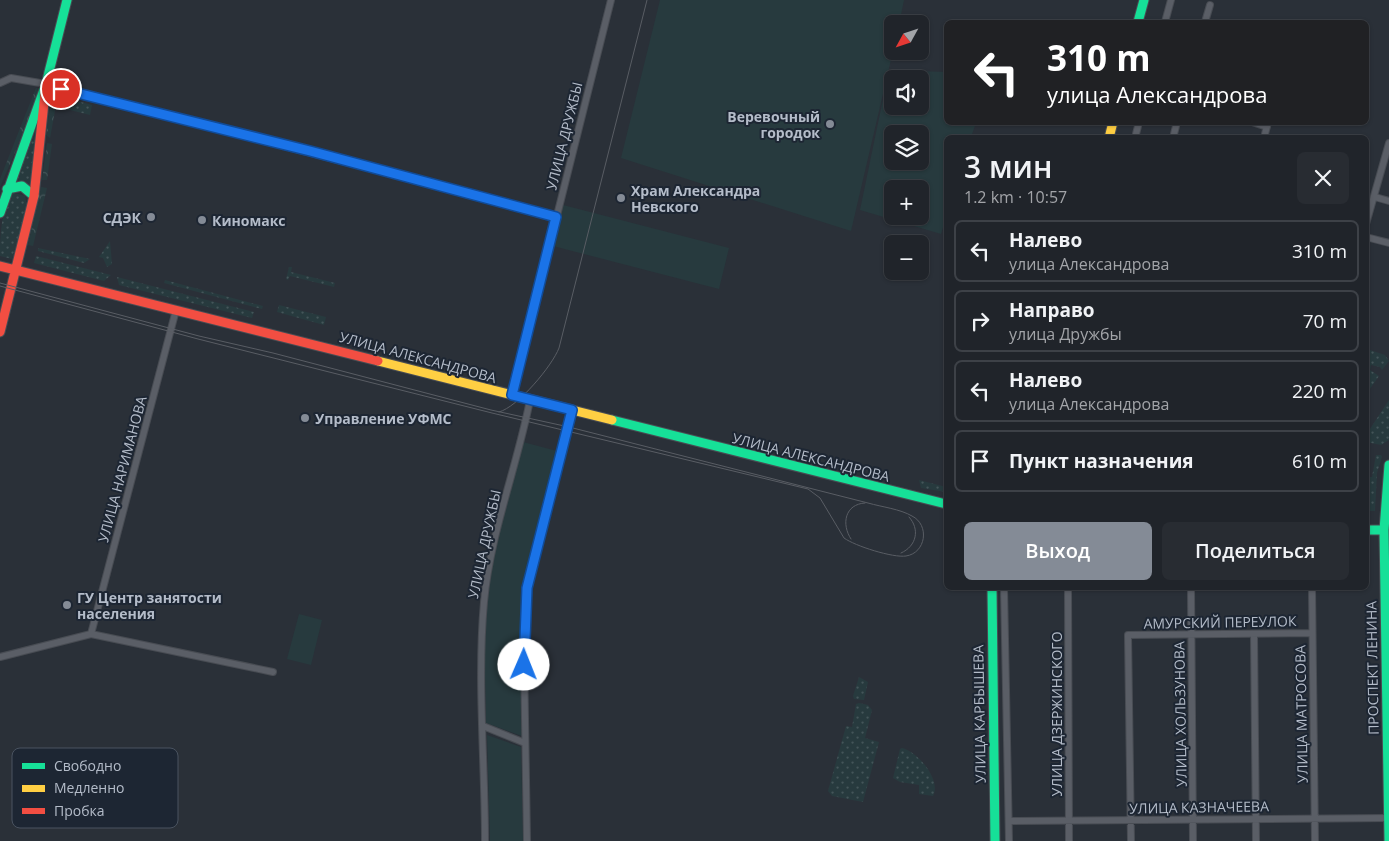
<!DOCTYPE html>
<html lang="ru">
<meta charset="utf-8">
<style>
:root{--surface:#20242a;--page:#282c32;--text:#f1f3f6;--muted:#a2a4a8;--line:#3d4147;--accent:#848b96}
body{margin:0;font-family:"Open Sans",sans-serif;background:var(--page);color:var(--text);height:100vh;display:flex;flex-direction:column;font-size:19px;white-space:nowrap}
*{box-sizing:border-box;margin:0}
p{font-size:16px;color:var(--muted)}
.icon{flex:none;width:28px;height:28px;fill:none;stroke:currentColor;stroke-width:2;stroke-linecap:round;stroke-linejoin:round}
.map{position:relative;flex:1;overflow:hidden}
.panel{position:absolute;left:944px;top:135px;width:425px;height:455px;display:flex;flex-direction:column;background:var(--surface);border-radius:8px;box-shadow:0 1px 4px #0004,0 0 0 1px var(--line)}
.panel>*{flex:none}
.top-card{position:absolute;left:944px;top:20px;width:425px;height:105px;border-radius:8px;box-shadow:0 1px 4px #0004,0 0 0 1px var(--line);background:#202124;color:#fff;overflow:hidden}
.needle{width:32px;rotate:230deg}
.fabs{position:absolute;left:884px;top:15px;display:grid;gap:10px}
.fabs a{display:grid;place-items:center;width:45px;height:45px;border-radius:8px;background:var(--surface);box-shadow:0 1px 4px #0004,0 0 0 1px var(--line);font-size:25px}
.pin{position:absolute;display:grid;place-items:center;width:42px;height:42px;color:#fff;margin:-21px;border:2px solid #fff;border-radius:50%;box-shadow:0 1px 5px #0007}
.me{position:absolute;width:55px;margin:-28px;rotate:1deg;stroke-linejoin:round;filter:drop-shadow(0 0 4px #0008)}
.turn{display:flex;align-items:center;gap:18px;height:105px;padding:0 20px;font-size:22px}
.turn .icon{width:65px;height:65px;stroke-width:2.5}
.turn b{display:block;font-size:35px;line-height:42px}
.round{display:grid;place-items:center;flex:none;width:52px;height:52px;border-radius:8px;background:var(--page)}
.summary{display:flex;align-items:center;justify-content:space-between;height:85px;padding:0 20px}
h1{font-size:30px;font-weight:600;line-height:38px}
.cta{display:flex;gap:10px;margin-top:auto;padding:10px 20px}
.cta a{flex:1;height:58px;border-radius:8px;background:var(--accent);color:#fff;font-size:20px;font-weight:600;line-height:58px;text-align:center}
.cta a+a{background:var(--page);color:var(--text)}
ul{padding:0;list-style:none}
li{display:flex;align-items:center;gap:15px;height:62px;margin:0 10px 8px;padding:0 10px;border:2px solid var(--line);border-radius:8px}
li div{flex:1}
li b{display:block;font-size:19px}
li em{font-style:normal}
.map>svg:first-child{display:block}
</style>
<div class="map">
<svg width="1389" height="841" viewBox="0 0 1389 841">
<defs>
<pattern id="grass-dots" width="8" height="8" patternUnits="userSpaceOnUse" patternTransform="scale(1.25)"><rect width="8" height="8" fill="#273a3e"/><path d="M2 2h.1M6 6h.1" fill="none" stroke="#445559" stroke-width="1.8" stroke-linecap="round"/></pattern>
<pattern id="forest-crowns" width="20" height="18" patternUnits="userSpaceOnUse" patternTransform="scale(1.25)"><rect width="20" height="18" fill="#273a3e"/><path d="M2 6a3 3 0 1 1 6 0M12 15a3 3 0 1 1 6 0" fill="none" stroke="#445559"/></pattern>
</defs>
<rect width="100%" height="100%" fill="#2a3038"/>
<path fill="url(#grass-dots)" d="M63 97 92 105 90 115 62 108Z
M37 127 30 187 21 181 13 182Z
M14 193 25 196 27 207 12 259 0 256C0 240 1 203 14 193Z
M110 241 112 264 107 267 103 258 99 257Z
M38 248 90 259 84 263 38 251Z
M36 256 111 275 104 281 34 263Z
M289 267H292L291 272 335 283 334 287 290 276 288 280 286 279Z
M117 277 254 312 252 318 119 285Z
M165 280 263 306 262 309 164 283Z
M279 305 326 317 324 325 277 312Z
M1367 349 1385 355 1389 361 1382 370 1380 367 1371 365 1370 370 1379 376 1367 393Z
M1389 400V440L1381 445 1366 442V435Z
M1376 455H1381L1382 457 1377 473 1375 511H1366V479L1367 477H1372Z
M919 480 946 487V492L921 488Z
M859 677 868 682 864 700 854 699 853 696Z
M859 703 868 705 872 710 865 738 879 742 863 802 832 796 828 791 846 726 852 727 856 704Z
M902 748C917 751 942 780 933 796L919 794V785L900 782 893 778 900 749Z"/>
<path fill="url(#forest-crowns)" d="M36 88 40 89 29 120 0 187V179Z
M52 94 58 95 50 138 46 135Z
M47 143 52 144 47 180H42Z
M41 187 47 188 33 246 28 245Z"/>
<path fill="#273a3e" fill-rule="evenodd" d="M660 0H904L899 24H892L893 51 851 231 621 158Z
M889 70 946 72V122L976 123 971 137 946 138V218L941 234 860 210ZM892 79H920V106H892ZM892 134H920V161H892ZM892 189H920V216H892Z
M563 205 729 248 719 289 553 246Z
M523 442 557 451 524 587 521 651 522 736 486 723C486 683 482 641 487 601 493 547 510 494 523 442Z
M299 614 322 620 311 665 287 659Z
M487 735 521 747 523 841H490Z"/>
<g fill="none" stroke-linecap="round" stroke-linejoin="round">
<g stroke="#484c53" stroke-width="8">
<path id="street" d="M1165 22 1171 0
M1205 22 1210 5
M0 83 11 78 46 84 557 217
M1252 122 1267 127
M1135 138 1139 122
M1173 138 1177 122
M1264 138 1268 122
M1375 197 1389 201
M1366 224 1389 143
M1366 237 1389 243
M512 395 611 0
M1004 588 1009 841
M1068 588 1069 841
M1191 588 1193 841
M1312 588 1315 841
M91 634 176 310
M1254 634 1256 841
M0 657 91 634 273 672
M483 726 525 743
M1009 821 1389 818
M485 841C485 764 477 678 484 602 490 534 517 467 530 400
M527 841 524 657 527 588 572 410
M1131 841 1128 635 1312 633"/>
</g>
<g stroke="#484c53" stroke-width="11">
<path id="fast" d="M1138 22 1144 0
M7 189 22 186 34 196
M0 213 46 84 67 0
M612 420 946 504
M1389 465 1384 530 1389 841
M1366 530H1384
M992 588 995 841"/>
</g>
<g stroke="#484c53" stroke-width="11">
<path id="slow" d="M1109 138 1113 122
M378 361 612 420"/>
</g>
<g stroke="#484c53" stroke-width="11">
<path id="jam" d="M0 266 378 361
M0 332 34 196 46 84"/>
</g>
<use href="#street" stroke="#5a5e66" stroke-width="6"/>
<use href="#fast" stroke="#16e098" stroke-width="9"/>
<use href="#slow" stroke="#ffcf43" stroke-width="9"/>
<use href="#jam" stroke="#f24e42" stroke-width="9"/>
<path stroke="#595d64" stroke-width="1" d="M0 283 199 336 273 353 491 410 569 427 868 503C882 507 900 509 912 516 930 525 926 553 906 556 893 558 855 546 844 538L820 498 808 489 492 413 198 339 0 286
M499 412C518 407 552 366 559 348L647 0
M851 539C841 524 845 504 865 503
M901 553C917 546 920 529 909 517"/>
</g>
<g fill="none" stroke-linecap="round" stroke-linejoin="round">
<g stroke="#114b97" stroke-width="12">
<path id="route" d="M61 89 310 151 556 217 512 395 572 410 527 588 524 665"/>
</g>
<use href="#route" stroke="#1a73e8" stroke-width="9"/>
</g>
<g fill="#848b96" stroke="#1d2633" stroke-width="2">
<circle cx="830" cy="124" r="5"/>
<circle cx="621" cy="198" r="5"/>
<circle cx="151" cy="217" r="5"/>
<circle cx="202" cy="220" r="5"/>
<circle cx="305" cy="418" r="5"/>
<circle cx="67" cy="605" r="5"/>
</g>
<g text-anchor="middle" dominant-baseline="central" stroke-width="4" stroke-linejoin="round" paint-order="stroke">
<g font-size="14" font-weight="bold" fill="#b4bcc9" stroke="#1d2633" text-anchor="start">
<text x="820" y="116" text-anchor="end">Веревочный<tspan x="820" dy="16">городок</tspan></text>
<text x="631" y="190">Храм Александра<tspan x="631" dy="16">Невского</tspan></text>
<text x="141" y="217" text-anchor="end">СДЭК</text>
<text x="212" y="220">Киномакс</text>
<text x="315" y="418">Управление УФМС</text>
<text x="77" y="597">ГУ Центр занятости<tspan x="77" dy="16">населения</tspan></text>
</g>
<g font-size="14" fill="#b4bcc9" stroke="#1d2633">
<text transform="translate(564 136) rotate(-76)">УЛИЦА ДРУЖБЫ</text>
<text transform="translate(418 357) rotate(15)">УЛИЦА АЛЕКСАНДРОВА</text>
<text transform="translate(811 457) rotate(14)">УЛИЦА АЛЕКСАНДРОВА</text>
<text transform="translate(122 469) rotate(-75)">УЛИЦА НАРИМАНОВА</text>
<text transform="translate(484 544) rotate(-78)">УЛИЦА ДРУЖБЫ</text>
<text transform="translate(1220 622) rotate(-1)">АМУРСКИЙ ПЕРЕУЛОК</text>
<text transform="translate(1372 668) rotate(-91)">ПРОСПЕКТ ЛЕНИНА</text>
<text transform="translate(979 714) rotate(-91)">УЛИЦА КАРБЫШЕВА</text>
<text transform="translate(1056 714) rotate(-90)">УЛИЦА ДЗЕРЖИНСКОГО</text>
<text transform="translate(1180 714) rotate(-91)">УЛИЦА ХОЛЬЗУНОВА</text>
<text transform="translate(1301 714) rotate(-91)">УЛИЦА МАТРОСОВА</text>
<text transform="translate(1199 807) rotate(-1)">УЛИЦА КАЗНАЧЕЕВА</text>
</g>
</g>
<rect x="12" y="748" width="166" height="80" rx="8" fill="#1d2633" stroke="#4a5360" stroke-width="1"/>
<rect x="22" y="763" width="23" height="6" fill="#16e098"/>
<rect x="22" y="785" width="23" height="7" fill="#ffcf43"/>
<rect x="22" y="808" width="23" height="6" fill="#f24e42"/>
<g font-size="14" fill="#b4bcc9">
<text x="54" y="771">Свободно</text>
<text x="54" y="793">Медленно</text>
<text x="54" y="816">Пробка</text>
</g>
</svg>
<div class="fabs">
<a><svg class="needle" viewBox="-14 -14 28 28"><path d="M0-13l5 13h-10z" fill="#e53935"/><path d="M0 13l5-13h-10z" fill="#a2a4a8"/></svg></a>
<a><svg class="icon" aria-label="sound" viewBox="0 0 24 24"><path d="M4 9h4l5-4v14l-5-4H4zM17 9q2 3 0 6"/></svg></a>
<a><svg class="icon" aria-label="layers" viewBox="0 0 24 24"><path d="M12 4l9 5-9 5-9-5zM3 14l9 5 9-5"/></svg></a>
<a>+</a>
<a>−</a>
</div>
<div class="pin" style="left:61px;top:89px;background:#d93025"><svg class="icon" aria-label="arrive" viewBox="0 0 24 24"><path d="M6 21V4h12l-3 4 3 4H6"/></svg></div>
<svg class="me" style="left:524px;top:665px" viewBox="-20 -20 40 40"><circle r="19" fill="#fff"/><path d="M0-13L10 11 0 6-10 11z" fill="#1a73e8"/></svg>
<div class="top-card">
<div class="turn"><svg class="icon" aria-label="left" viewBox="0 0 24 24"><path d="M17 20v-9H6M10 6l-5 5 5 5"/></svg><div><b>310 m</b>улица Александрова</div></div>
</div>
<section class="panel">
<div class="summary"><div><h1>3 мин</h1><p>1.2 km · 10:57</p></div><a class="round"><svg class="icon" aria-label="close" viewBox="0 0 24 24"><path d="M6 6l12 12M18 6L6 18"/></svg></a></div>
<ul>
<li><svg class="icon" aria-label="left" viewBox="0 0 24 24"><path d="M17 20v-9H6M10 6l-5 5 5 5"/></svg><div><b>Налево</b><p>улица Александрова</p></div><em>310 m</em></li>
<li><svg class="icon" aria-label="right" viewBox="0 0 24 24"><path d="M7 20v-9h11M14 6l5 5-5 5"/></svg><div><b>Направо</b><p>улица Дружбы</p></div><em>70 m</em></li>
<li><svg class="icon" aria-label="left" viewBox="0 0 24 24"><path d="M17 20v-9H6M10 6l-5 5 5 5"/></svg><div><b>Налево</b><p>улица Александрова</p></div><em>220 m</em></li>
<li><svg class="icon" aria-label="arrive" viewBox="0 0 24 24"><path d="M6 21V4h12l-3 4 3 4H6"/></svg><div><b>Пункт назначения</b></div><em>610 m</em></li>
</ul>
<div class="cta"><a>Выход</a><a>Поделиться</a></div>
</section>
</div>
